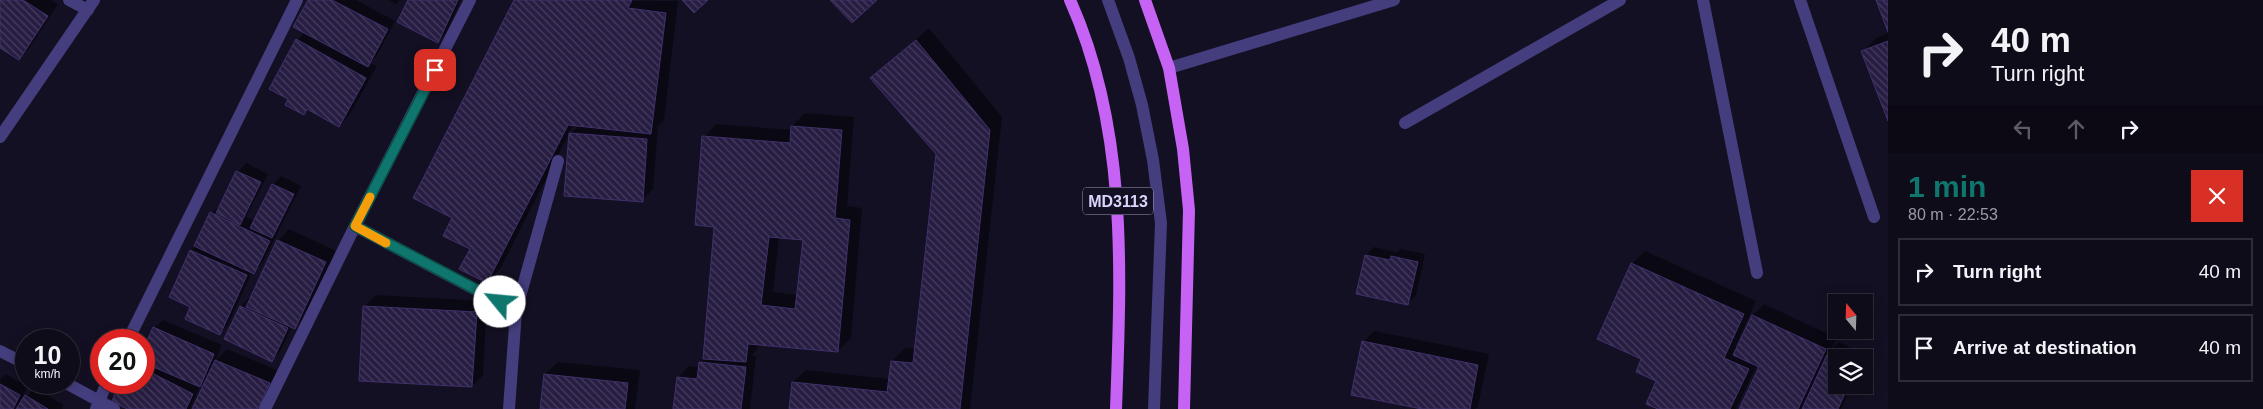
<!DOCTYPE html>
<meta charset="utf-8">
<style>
:root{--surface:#0f0c1a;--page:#181523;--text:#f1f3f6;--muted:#9b9ba2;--line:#2f2c39;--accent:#0f766e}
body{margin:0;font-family:Helvetica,sans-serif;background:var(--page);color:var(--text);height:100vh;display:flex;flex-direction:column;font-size:19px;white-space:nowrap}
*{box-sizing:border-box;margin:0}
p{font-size:16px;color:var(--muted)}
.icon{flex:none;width:28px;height:28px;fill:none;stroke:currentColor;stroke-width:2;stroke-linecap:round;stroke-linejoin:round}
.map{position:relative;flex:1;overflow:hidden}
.panel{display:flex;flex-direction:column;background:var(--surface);width:375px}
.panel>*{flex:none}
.guide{background:#0f0c1a;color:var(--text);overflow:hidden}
.needle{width:32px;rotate:341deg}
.fabs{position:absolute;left:1828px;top:294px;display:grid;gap:10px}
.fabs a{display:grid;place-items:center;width:45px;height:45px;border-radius:0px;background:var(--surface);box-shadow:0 2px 12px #0003,0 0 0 1px var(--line);font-size:25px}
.speed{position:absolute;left:15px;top:329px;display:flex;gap:10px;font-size:25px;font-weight:700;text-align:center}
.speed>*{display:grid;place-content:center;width:65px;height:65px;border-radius:50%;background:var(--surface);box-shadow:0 2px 12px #0003,0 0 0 1px var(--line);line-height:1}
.speed small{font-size:12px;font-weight:400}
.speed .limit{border:8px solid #d22;background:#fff;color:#111}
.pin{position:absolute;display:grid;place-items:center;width:42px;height:42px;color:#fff;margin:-21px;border-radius:10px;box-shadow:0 2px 8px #0006}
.me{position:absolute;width:55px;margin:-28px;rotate:298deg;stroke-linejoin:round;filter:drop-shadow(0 0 4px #0008)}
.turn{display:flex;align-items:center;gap:18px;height:105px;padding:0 20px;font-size:22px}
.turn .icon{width:65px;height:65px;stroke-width:2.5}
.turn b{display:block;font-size:35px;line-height:42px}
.lanes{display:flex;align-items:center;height:48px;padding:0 20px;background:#0003;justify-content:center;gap:25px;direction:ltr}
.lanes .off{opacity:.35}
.round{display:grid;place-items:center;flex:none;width:52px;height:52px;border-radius:0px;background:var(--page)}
.summary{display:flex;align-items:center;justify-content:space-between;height:85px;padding:0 20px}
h1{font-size:30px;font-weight:800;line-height:38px;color:var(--accent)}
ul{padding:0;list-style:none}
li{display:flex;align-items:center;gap:15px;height:68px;margin:0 10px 8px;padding:0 10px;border:2px solid var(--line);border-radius:0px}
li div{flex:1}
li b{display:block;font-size:19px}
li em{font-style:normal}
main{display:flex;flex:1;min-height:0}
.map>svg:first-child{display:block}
</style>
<main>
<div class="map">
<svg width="1888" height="409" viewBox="0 0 1888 409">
<defs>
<pattern id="building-back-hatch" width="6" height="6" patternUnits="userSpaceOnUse" patternTransform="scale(1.25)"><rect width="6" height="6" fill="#271d42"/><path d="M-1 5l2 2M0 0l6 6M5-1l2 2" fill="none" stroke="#463d5e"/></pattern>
</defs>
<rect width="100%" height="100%" fill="#141023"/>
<path fill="#0007" fill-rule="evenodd" d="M0 0H51L58 4 30 47 19 59 0 47Z
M309 0H356L395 21 376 57 370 63 377 66 350 114 339 126 309 109 304 113 290 98 297 40 305 32Z
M389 0H400L396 4Z
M409 0H461L446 33 438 41Z
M515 0 678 1 664 120 656 128H658L653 189 642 200 570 134 579 125 574 124 500 269 487 282 454 218Z
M929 28 1002 117 970 409H790L793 382 806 370 890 379 892 361 905 348 916 349 937 154 872 78Z
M1888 33V117L1863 51 1876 38Z
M805 113 854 117 847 206 862 208 851 338 838 351 759 344 758 348 751 356H756L750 409H674L678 378 689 366 700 368V363L704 359 716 226 704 137 716 124 792 130V126ZM779 237 804 239 798 295 773 292Z
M246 163 268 174 246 217 255 221 273 185 281 176 301 186 262 264 252 272 228 325 220 334 192 306 191 250 195 246 211 213 221 205 238 172Z
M289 229 336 251 306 316 294 327 292 326 280 352 271 360 226 338 241 306 249 298 251 299 278 241Z
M1374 247 1397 252 1401 249 1425 254 1416 295 1408 304 1366 255Z
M1645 251 1756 301 1736 345 1739 346 1753 315 1764 304 1837 338 1831 349 1839 342 1866 355 1864 360V358H1836V385H1852L1841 409H1740L1760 366 1757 365 1736 409H1661L1658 380 1643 358 1632 264Z
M376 295 487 301 483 375 472 386 364 307Z
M163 320 222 345 215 362 227 349 281 372 262 409H194L208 377 201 384 190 409H130L144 382V351L154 328Z
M1374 331 1489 354 1478 406 1475 409H1428L1363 342Z
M558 362 640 370 635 409H541L545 374Z
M5 374 28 386 19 404 20 405 34 388 64 405 62 409H0V380Z"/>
<path fill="url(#building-back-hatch)" stroke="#40316c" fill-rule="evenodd" d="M0 0H23L48 16 19 60 0 48Z
M308 0H332L388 29 368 67 293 27Z
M408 0H458L438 43 397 22Z
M514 0H632L628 8 666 13 651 134 568 125 487 283 459 269 470 249 443 236 452 218 413 198Z
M682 0H708L694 13Z
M830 0H877L852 23Z
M1876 0H1888V32Z
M296 39 366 78 339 127 307 109 304 115 285 105 288 99 269 89Z
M916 40 990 130 960 409H789L792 382 887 392 891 361 913 363 936 154 870 78Z
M1888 41V121L1861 51Z
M791 126 842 130 835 218 850 220 838 352 748 344 746 362 703 359 714 227 695 225 702 136 790 143ZM769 237 803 240 795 309 761 305Z
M569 133 647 139 643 202 564 196Z
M236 171 261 182 240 225 216 213Z
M272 184 294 194 272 238 250 228Z
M210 212 270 241 254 274 194 246Z
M277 240 326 262 295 329 246 307Z
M190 250 247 275 220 335 185 319 190 307 169 297Z
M1365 255 1390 260 1391 256 1418 262 1408 305 1356 294Z
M1631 263 1744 314 1724 358 1749 369 1730 409H1658L1646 404 1656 381 1636 372 1641 359 1597 339Z
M240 306 288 328 272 362 224 339Z
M363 306 477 312 472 387 359 381Z
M1752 315 1826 349 1798 409H1739L1759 367 1733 355Z
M153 327 214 354 200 387 144 363V348Z
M1362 341 1478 365 1470 409H1422L1351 395Z
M1829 350 1846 358H1836V385H1849L1838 409H1802Z
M215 360 270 383 258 409H192Z
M699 362 746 367 741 409H673L677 377 697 379Z
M144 369 193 394 186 409H127L112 401 120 382H144Z
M544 374 628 383 625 409H540Z
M0 384 20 395 13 409H0Z
M25 395 48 409H16Z"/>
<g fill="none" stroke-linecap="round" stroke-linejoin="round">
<path stroke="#443e7e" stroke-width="12" d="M1108 0 1129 58 1142 105 1153 160 1161 223 1154 409
M1703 0 1757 273
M1800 0 1874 217
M1405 123 1620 0
M355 226 516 311
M509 409 516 311 558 161"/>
<path stroke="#443e7e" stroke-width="12" d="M69 0 88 10
M1169 68 1394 0
M0 137 94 0
M128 340 297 0
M0 351 26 364
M64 382 114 409
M96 409 107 382
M265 409 355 226 470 0"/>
<path stroke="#c663f4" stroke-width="12" d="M1070 0C1128 129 1121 272 1116 409
M1145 0 1169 68 1183 149 1189 210 1184 409"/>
</g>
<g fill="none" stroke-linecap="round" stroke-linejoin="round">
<g stroke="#0a4d48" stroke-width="12">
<path id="route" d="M435 70 355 226 500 302"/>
</g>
<use href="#route" stroke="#0f766e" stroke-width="9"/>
<path stroke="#f59e0b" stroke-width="9" d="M370 197 355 226 386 243"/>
</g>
<g text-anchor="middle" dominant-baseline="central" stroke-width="4" stroke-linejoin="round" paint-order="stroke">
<rect fill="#141023" stroke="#9f99bb" stroke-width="1" x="1083" y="187.5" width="70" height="27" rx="4"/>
<g font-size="16" font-weight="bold" fill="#dbd4fc">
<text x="1118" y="201">MD3113</text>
</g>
</g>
</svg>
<div class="fabs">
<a><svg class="needle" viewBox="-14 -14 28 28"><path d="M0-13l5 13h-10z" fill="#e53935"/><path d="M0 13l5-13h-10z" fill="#9b9ba2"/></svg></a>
<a><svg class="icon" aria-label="layers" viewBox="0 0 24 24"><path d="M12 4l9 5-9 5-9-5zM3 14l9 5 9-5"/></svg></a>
</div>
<div class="speed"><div>10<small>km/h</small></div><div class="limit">20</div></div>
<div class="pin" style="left:435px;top:70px;background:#d93025"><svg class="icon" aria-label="arrive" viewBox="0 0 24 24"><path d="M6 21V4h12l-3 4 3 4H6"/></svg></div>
<svg class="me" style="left:500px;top:302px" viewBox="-20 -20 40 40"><circle r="19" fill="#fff"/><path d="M0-13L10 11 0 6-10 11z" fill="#0f766e"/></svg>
</div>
<section class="panel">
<div class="guide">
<div class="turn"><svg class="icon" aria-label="right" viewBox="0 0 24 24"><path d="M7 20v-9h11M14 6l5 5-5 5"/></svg><div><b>40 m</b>Turn right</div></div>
<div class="lanes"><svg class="icon off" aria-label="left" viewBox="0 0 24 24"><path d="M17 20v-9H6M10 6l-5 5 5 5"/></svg><svg class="icon off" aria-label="ahead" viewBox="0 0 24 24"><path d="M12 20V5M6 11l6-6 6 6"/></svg><svg class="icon" aria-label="right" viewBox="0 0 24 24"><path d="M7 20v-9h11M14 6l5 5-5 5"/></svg></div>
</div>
<div class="summary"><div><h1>1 min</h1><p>80 m · 22:53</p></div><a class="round" style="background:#d93025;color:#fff"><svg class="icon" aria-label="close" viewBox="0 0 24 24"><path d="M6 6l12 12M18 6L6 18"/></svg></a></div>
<ul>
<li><svg class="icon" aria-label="right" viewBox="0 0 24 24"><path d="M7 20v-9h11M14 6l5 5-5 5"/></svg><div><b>Turn right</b></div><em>40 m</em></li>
<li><svg class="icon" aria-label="arrive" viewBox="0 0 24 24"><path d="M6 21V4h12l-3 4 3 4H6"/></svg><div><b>Arrive at destination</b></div><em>40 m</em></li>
</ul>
</section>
</main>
